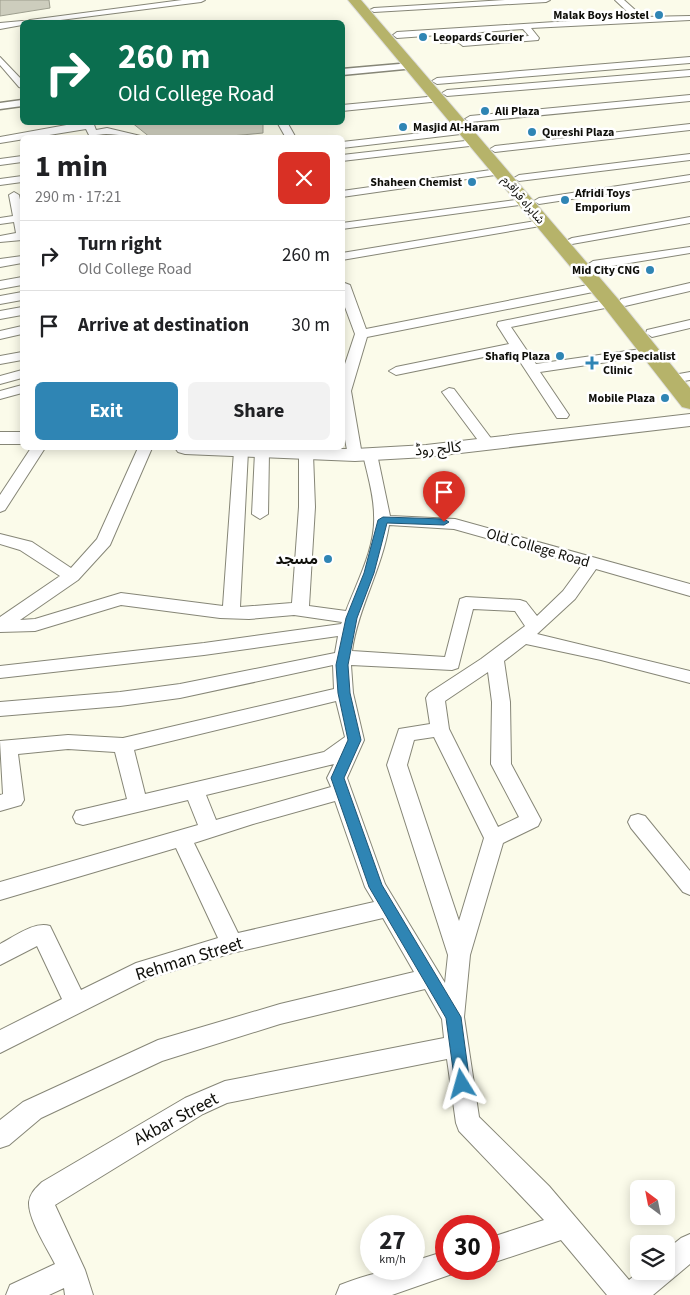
<!DOCTYPE html>
<meta charset="utf-8">
<style>
:root{--surface:#fff;--page:#f2f2f2;--text:#202124;--muted:#757577;--line:#e0e0e0;--accent:#2f85b4}
body{margin:0;font-family:"Source Sans 3","Noto Sans Arabic",sans-serif;background:var(--page);color:var(--text);height:100vh;display:flex;flex-direction:column;font-size:19px;white-space:nowrap}
*{box-sizing:border-box;margin:0}
p{font-size:16px;color:var(--muted)}
.icon{flex:none;width:28px;height:28px;fill:none;stroke:currentColor;stroke-width:2;stroke-linecap:round;stroke-linejoin:round}
.map{position:relative;flex:1;overflow:hidden}
.details{position:absolute;left:20px;top:135px;width:325px;height:315px;display:flex;flex-direction:column;background:var(--surface);border-radius:8px;box-shadow:0 2px 12px #0003}
.details>*{flex:none}
.hud{position:absolute;left:20px;top:20px;width:325px;height:105px;border-radius:8px;box-shadow:0 2px 12px #0003;background:#0b6e4f;color:#fff;overflow:hidden}
.needle{width:32px;rotate:328deg}
.tools{position:absolute;left:630px;top:1180px;display:grid;gap:10px}
.tools a{display:grid;place-items:center;width:45px;height:45px;border-radius:8px;background:var(--surface);box-shadow:0 2px 12px #0003;font-size:25px}
.speed{position:absolute;left:360px;top:1215px;display:flex;gap:10px;font-size:25px;font-weight:700;text-align:center}
.speed>*{display:grid;place-content:center;width:65px;height:65px;border-radius:50%;background:var(--surface);box-shadow:0 2px 12px #0003;line-height:1}
.speed small{font-size:12px;font-weight:400}
.speed .limit{border:8px solid #d22;background:#fff;color:#111}
.pin{position:absolute;display:grid;place-items:center;width:42px;height:42px;color:#fff;margin:-51px -21px;border-radius:50% 50% 50% 0;rotate:-45deg;box-shadow:0 0 5px #0007}
.pin .icon{rotate:45deg}
.me{position:absolute;width:55px;margin:-28px;rotate:352deg;stroke-linejoin:round;filter:drop-shadow(0 0 4px #0008)}
.turn{display:flex;align-items:center;gap:18px;height:105px;padding:0 15px;font-size:22px}
.turn .icon{width:65px;height:65px;stroke-width:2.5}
.turn b{display:block;font-size:35px;line-height:42px}
.round{display:grid;place-items:center;flex:none;width:52px;height:52px;border-radius:8px;background:var(--page)}
.head{display:flex;align-items:center;justify-content:space-between;height:85px;padding:0 15px}
h1{font-size:30px;font-weight:700;line-height:38px}
.primary-button{display:flex;gap:10px;margin-top:auto;padding:10px 15px}
.primary-button a{flex:1;height:58px;border-radius:8px;background:var(--accent);color:#fff;font-size:20px;font-weight:700;line-height:58px;text-align:center}
.primary-button a+a{background:var(--page);color:var(--text)}
ul{padding:0;list-style:none}
li{display:flex;align-items:center;gap:15px;height:70px;padding:0 15px;border-top:1px solid var(--line)}
li div{flex:1}
li b{display:block;font-size:19px}
li em{font-style:normal}
.map>svg:first-child{display:block}
</style>
<div class="map">
<svg width="690" height="1295" viewBox="0 0 690 1295">
<rect width="100%" height="100%" fill="#fbfbea"/>
<path fill="#cdcdbd" stroke="#9d9e8e" d="M0 0H49L50 8 0 16Z
M131 122H263V133L210 138H151Z"/>
<g fill="none" stroke-linecap="round" stroke-linejoin="round">
<g stroke="#868677" stroke-width="2">
<path id="minor" d="M182 0H205L201 2 45 22H26L30 20Z
M505 0H550L546 2 374 12 370 10 374 8Z
M615 0H624L643 17 690 16V20L531 28 539 38 538 40 463 46 458 42 441 43 437 40C443 36 460 34 465 40L529 36 523 29 397 38 393 35 397 32 633 17Z
M22 21 26 22H22V25L0 29V23Z
M0 57 22 80V88L19 87 0 65Z
M690 57V63L437 84 432 81 437 78Z
M690 70V76L447 96 442 93 447 90Z
M690 95V101L470 122 465 119 470 116Z
M438 96 441 97V101L342 111V105Z
M83 122H93L96 130 107 128 149 138C134 138 120 134 106 134 100 134 95 136 89 135L86 129 0 143V137Z
M277 122H287L296 138H286Z
M690 124V130L495 152 490 149 495 146Z
M465 128 470 131 469 133 342 148V142Z
M474 140 479 143 478 145 342 161V155Z
M690 154V160L519 181 514 178 519 175Z
M22 156V162L0 165V159Z
M498 169 502 170V174L342 197V191Z
M690 175V181L539 204 534 201 539 198Z
M22 176V182L0 185V179Z
M14 192 19 195 22 209V240L0 242V236L16 233 14 222 0 224V218L13 216 9 195Z
M523 199 527 200V204L342 229V223Z
M690 217V223L572 244 566 241 572 238Z
M542 220 548 223 546 225 342 260V253Z
M690 247V253L593 269 587 265 593 261Z
M22 256V263L0 267V259Z
M22 277V285L0 289V281Z
M342 282 350 285 366 329 598 283 604 287 598 291 367 337 351 391 362 455 355 459 348 455 342 424V373L355 334 342 299Z
M690 283V291L625 306 619 302 621 299Z
M22 292V300L0 304V296Z
M611 299 615 300 617 303 615 306 511 327 536 364 648 348 655 352 648 356 540 372 569 415 567 418H557L513 351 396 375 389 371 396 367 509 344 497 325 498 322Z
M22 307V315L0 319V311Z
M690 320V328L652 337 646 333 647 330Z
M22 326V334L0 339V331Z
M22 352V360L0 364V356Z
M22 370V378L0 384V376Z
M690 372V380L684 381 677 377 679 374Z
M22 385V393L0 399V391Z
M449 388 454 389 493 441 495 444 493 447H483L442 392Z
M31 448H45L5 510 0 512V495Z
M138 448H152L110 545 78 580 20 620 35 619 121 593 223 606 234 451 237 448H246L248 451 240 607 292 603 299 507V454L306 450 313 454 315 507 309 606 346 611C357 582 376 547 374 515 374 494 367 474 363 454L370 450 377 454 390 516 455 519 690 584V596L596 569 575 599 537 634 690 671V683L601 660 526 644 504 661 510 702 511 764 541 820 538 826 503 843 470 955 464 1017 479 1117 549 1186 629 1280 640 1271H666V1250L681 1238 690 1234V1264L653 1295H607L561 1240 489 1264V1238L544 1220 459 1131 456 1123 447 1059 227 1103 203 1114 55 1205 85 1270 93 1295H65L64 1288 49 1295H6L10 1285 55 1264C47 1248 28 1219 29 1202 30 1193 36 1188 42 1182L185 1098 225 1081 444 1038 442 1019 425 989 280 1024 162 1061 41 1118 9 1145 0 1148V1120L23 1102 158 1040 280 1004 414 972 383 918 232 953 149 978 0 1053V1030L62 999 37 946 0 965V944C14 937 34 921 50 926L81 990 136 963 218 938 176 848 0 900V882L198 825 188 800 83 825 76 823 73 817 76 811 127 799 115 752 68 749 18 754 24 800 21 805 0 811V795L3 794 0 741 68 735 123 738 334 689 333 665 180 698 120 706 0 716V702L120 692 180 684 335 653 338 636 204 655 0 678V666L204 643 341 624 342 622 294 615 249 619 220 618 121 605 35 631 0 632V617L60 576 20 550 0 544V534L32 542 71 568 97 539ZM389 525 454 529 582 565 563 591 537 616 526 602 520 600 466 597 460 599 445 657 352 651C358 608 382 569 389 525ZM473 609 515 611 525 626 481 659 429 693 426 698 430 724 399 729 387 765 448 955 445 983 385 884 347 778 364 740 353 693 351 665 452 670 458 668ZM488 672 492 702 491 764 519 817 498 827 449 729 445 701ZM336 701 345 737 324 752 145 794 134 750ZM434 737 484 838 459 921 407 765 414 740ZM334 764 327 778 331 787 216 820 206 795ZM335 801 365 887 374 902 238 933 194 843 253 824Z
M262 448 269 452 268 514 260 519 252 514 255 452Z
M638 814 645 816 690 871V895L683 892 631 828 628 822 631 816Z
M446 1251V1269H457L455 1273 392 1295H336L340 1285C366 1275 386 1269 414 1269V1261Z"/>
</g>
<g stroke="#868677" stroke-width="3">
<path id="tertiary" d="M411 63 415 64V68L342 75V69Z
M22 100V106L0 109V103Z"/>
</g>
<g stroke="#868677" stroke-width="2">
<path id="secondary" d="M690 414V426L426 457 355 461 185 454 178 452 175 448 355 449 426 445Z
M0 432H22V444H0Z"/>
</g>
<g stroke="#ddd" stroke-width="2">
<path id="trunk" d="M348 0H361L618 299 690 388V409L682 407 604 307Z"/>
</g>
<use href="#minor" fill="#fff" fill-rule="evenodd"/>
<use href="#tertiary" fill="#fff" fill-rule="evenodd"/>
<use href="#secondary" fill="#fff" fill-rule="evenodd"/>
<use href="#trunk" fill="#b6b36a" fill-rule="evenodd"/>
</g>
<path fill="#2f85b4" stroke="#1f5675" d="M383 517 444 519 449 522 444 525 387 523 374 573 357 618 348 665 350 693 361 740 344 778 382 885 461 1017 470 1084 468 1089 462 1092 457 1089 455 1084 446 1018 369 887 331 778 348 740 338 693 336 665 346 618 364 573 378 520Z"/>
<g fill="#2f85b4" stroke="#fff" stroke-width="2">
<circle cx="659" cy="15" r="5"/>
<circle cx="423" cy="37" r="5"/>
<circle cx="485" cy="111" r="5"/>
<circle cx="403" cy="127" r="5"/>
<circle cx="532" cy="132" r="5"/>
<circle cx="472" cy="182" r="5"/>
<circle cx="565" cy="200" r="5"/>
<circle cx="650" cy="270" r="5"/>
<circle cx="560" cy="356" r="5"/>
<path d="M589.5 355.5h5v5h5v5h-5v5h-5v-5h-5v-5h5z"/>
<circle cx="665" cy="398" r="5"/>
<circle cx="328" cy="559" r="5"/>
</g>
<g text-anchor="middle" dominant-baseline="central" stroke-width="5" stroke-linejoin="round" paint-order="stroke">
<g font-size="12" font-weight="bold" fill="#0e0e09" stroke="#fff" text-anchor="start">
<text x="649" y="15" text-anchor="end">Malak Boys Hostel</text>
<text x="433" y="37">Leopards Courier</text>
<text x="495" y="111">Ali Plaza</text>
<text x="413" y="127">Masjid Al-Haram</text>
<text x="542" y="132">Qureshi Plaza</text>
<text x="462" y="182" text-anchor="end">Shaheen Chemist</text>
<text x="575" y="193">Afridi Toys<tspan x="575" dy="14">Emporium</tspan></text>
<text x="640" y="270" text-anchor="end">Mid City CNG</text>
<text x="550" y="356" text-anchor="end">Shafiq Plaza</text>
<text x="603" y="356">Eye Specialist<tspan x="603" dy="14">Clinic</tspan></text>
<text x="655" y="398" text-anchor="end">Mobile Plaza</text>
</g>
<g font-size="12" fill="#0e0e09" stroke="#fff">
<text transform="translate(523 200) rotate(50)">شاہراہ قراقرم</text>
</g>
<g font-size="15" fill="#0e0e09" stroke="#fff">
<text transform="translate(438 449) rotate(-5)">کالج روڈ</text>
<text transform="translate(538 548) rotate(16)">Old College Road</text>
</g>
<g font-size="15" font-weight="bold" fill="#0e0e09" stroke="#fff" text-anchor="end">
<text x="318" y="559">مسجد</text>
</g>
<g font-size="18" fill="#0e0e09" stroke="#fff">
<text transform="translate(189 959) rotate(-17)">Rehman Street</text>
<text transform="translate(176 1119) rotate(-28)">Akbar Street</text>
</g>
</g>
</svg>
<div class="tools">
<a><svg class="needle" viewBox="-14 -14 28 28"><path d="M0-13l5 13h-10z" fill="#e53935"/><path d="M0 13l5-13h-10z" fill="#757577"/></svg></a>
<a><svg class="icon" aria-label="layers" viewBox="0 0 24 24"><path d="M12 4l9 5-9 5-9-5zM3 14l9 5 9-5"/></svg></a>
</div>
<div class="speed"><div>27<small>km/h</small></div><div class="limit">30</div></div>
<div class="pin" style="left:444px;top:522px;background:#d93025"><svg class="icon" aria-label="arrive" viewBox="0 0 24 24"><path d="M6 21V4h12l-3 4 3 4H6"/></svg></div>
<svg class="me" style="left:462px;top:1084px" viewBox="-20 -20 40 40"><path d="M0-17L14 15 0 8-14 15z" fill="#2f85b4" stroke="#fff" stroke-width="4"/></svg>
<div class="hud">
<div class="turn"><svg class="icon" aria-label="right" viewBox="0 0 24 24"><path d="M7 20v-9h11M14 6l5 5-5 5"/></svg><div><b>260 m</b>Old College Road</div></div>
</div>
<section class="details">
<div class="head"><div><h1>1 min</h1><p>290 m · 17:21</p></div><a class="round" style="background:#d93025;color:#fff"><svg class="icon" aria-label="close" viewBox="0 0 24 24"><path d="M6 6l12 12M18 6L6 18"/></svg></a></div>
<ul>
<li><svg class="icon" aria-label="right" viewBox="0 0 24 24"><path d="M7 20v-9h11M14 6l5 5-5 5"/></svg><div><b>Turn right</b><p>Old College Road</p></div><em>260 m</em></li>
<li><svg class="icon" aria-label="arrive" viewBox="0 0 24 24"><path d="M6 21V4h12l-3 4 3 4H6"/></svg><div><b>Arrive at destination</b></div><em>30 m</em></li>
</ul>
<div class="primary-button"><a>Exit</a><a>Share</a></div>
</section>
</div>
